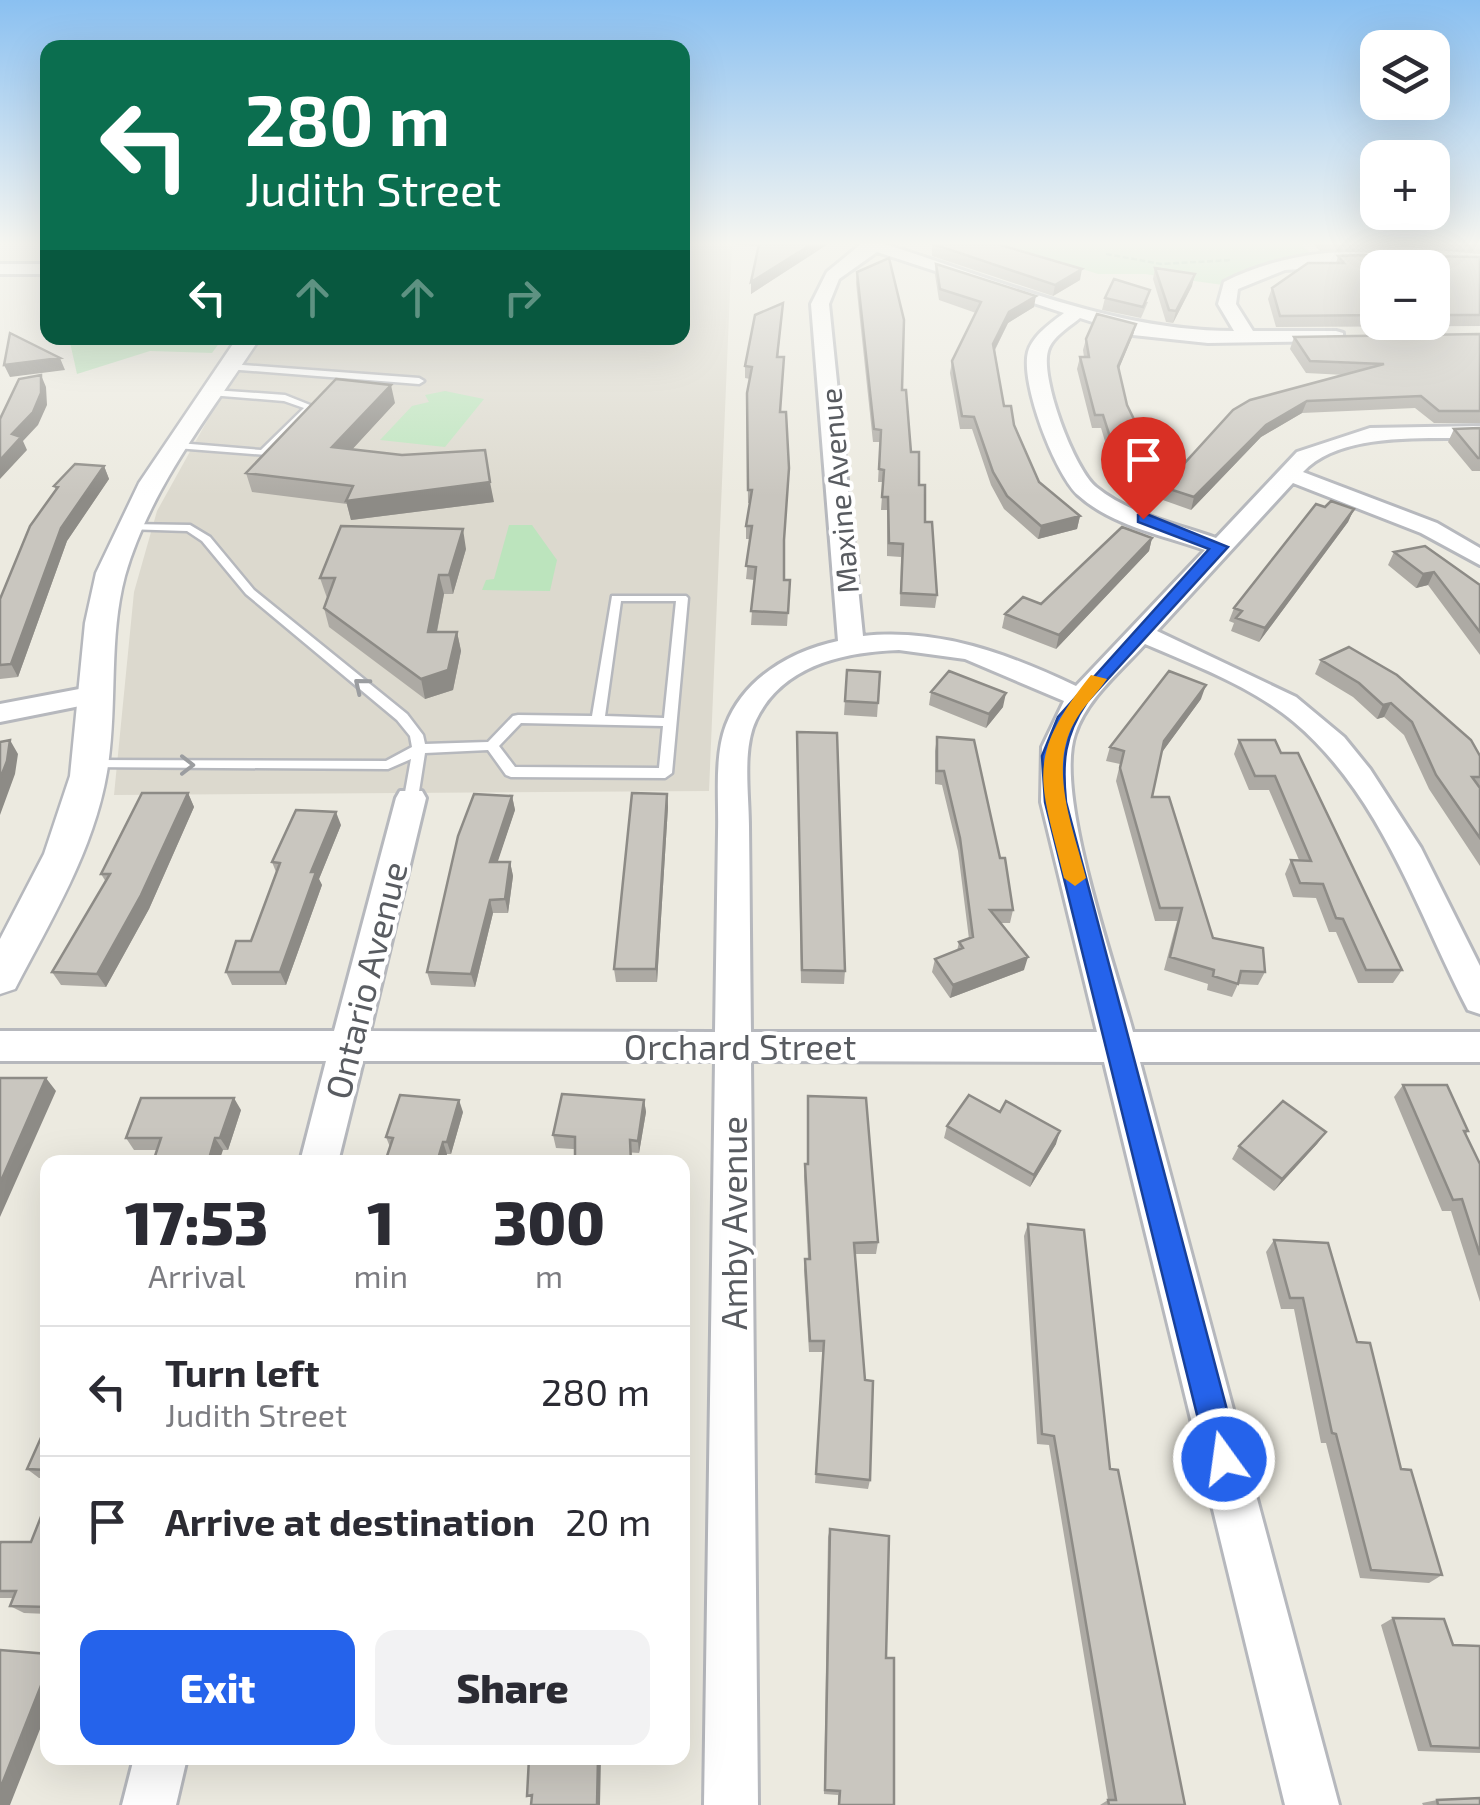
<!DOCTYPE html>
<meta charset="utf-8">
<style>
:root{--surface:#fff;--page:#f2f2f3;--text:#2b2b33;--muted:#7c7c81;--line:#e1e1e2;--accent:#2563eb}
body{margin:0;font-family:"Exo 2",sans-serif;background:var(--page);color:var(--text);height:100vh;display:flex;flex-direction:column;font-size:38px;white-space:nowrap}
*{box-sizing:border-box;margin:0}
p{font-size:32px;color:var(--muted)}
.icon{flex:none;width:55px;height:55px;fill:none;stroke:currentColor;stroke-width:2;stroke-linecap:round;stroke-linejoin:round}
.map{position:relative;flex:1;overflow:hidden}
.sheet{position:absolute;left:40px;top:1155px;width:650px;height:610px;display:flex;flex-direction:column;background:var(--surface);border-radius:20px;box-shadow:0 10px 40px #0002}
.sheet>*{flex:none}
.top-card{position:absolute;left:40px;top:40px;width:650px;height:305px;border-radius:20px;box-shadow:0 10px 40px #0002;background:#0b6e4f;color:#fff;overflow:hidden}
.tools{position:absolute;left:1360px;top:30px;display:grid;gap:20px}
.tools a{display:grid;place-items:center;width:90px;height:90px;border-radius:20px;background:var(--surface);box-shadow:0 10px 40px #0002;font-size:50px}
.pin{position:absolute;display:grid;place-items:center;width:85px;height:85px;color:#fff;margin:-102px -42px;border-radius:50% 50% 50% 0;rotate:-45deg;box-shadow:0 0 10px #0007}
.pin .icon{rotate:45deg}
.me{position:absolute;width:110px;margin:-55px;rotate:346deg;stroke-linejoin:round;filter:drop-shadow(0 0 8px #0008)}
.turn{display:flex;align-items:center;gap:35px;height:210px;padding:0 40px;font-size:45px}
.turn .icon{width:130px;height:130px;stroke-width:2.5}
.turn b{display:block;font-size:70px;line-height:85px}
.lanes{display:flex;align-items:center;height:95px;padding:0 40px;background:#0003;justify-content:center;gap:50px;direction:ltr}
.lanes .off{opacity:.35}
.eta{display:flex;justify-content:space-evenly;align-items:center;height:170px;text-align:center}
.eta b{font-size:60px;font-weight:800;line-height:70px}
.cta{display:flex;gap:20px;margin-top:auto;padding:20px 40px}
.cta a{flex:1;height:115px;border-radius:20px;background:var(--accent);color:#fff;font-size:40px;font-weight:800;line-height:115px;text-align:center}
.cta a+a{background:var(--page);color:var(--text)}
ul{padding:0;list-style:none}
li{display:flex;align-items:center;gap:30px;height:130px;padding:0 40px;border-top:2px solid var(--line)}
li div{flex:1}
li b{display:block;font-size:38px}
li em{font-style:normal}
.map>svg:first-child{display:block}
</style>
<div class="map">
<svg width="1480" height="1805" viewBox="0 0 1480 1805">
<rect width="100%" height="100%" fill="#eceae0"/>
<path fill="#dcd9ce" d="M683 244H732L709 791 114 795 134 592 157 511 253 338H682Z"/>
<path fill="#bce4bd" d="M1002 244H1301L1317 260 1230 286 1145 274H1098Z
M69 338H223L212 353 150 351 77 374Z
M445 391 484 399 445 447 380 440 412 406 429 402 425 395Z
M509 525H532L557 560 550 591 482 590 486 580 494 579Z"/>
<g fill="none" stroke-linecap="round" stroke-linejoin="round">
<g stroke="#b6b8bd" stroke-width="5">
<path id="service" d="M230 364 419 378 424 381 419 384 227 369V365Z
M213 390 285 395 315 407 267 455 176 448V444L179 443 261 450 304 408 284 401 210 395 208 393Z
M129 524 190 525 210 537 254 590 407 714 423 735 425 744 488 742 513 716 518 715 592 716 612 596H686L688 598 672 773 665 778 511 777 506 775 488 750 425 753 418 798 411 803 404 798 411 759 388 769 84 767 82 764 89 760 386 761 412 747 410 736 397 720 246 594 202 541 187 531 125 529 124 527ZM621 601H676L664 718 605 716ZM521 723 663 726 659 768 515 767 499 746Z"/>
</g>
<g stroke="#b6b8bd" stroke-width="6">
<path id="minor" d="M861 244H885C998 280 1114 331 1234 331L1218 304 1224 282C1270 258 1335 246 1387 255L1389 259 1381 264 1285 270 1238 289 1236 304 1253 331H1336L1343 333V341L1208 343 1133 335 1080 318C1069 327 1052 337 1048 351 1040 378 1074 469 1096 487 1129 514 1176 524 1216 538L1297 452 1370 428 1480 426V438C1429 439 1341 431 1303 472L1437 523 1480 548V565L1421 533 1293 483 1157 631 1296 697 1344 737 1370 769 1421 848 1480 966V1014L1468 1010C1417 912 1382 796 1294 722 1251 686 1196 666 1145 644 1120 672 1087 698 1075 734 1054 794 1115 965 1133 1032H1480V1062H1140L1339 1805H1285L1104 1062 751 1061 758 1805H704L715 1061H363L338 1162H300L326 1061H0V1031H334L396 798 400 791H422L426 798 370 1031 715 1032C716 965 717 899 718 832 719 798 714 757 726 725 744 678 791 651 838 641L811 304 827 272ZM877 252 1064 313C1051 323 1033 335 1028 352 1020 383 1055 474 1078 495 1112 526 1163 535 1205 550L1076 686C1008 654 940 628 863 636L829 304 839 279ZM899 650 965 659 1064 701 1042 747 1041 802 1097 1032H751C750 963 750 894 749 826 749 794 742 749 756 720 782 665 844 652 899 650Z
M0 264H48V274H0Z
M95 686 105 689 109 695 105 701 0 722V704Z
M134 1758H187L176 1805H122Z"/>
</g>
<g stroke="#b6b8bd" stroke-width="5">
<path id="tertiary" d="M237 338H260C211 413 150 488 125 576 108 640 118 707 107 772 94 850 51 920 15 989L0 994V939L44 854 70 776 85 623 96 573 139 483Z"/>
</g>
<path stroke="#95c4a4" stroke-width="2.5" stroke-dasharray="6 2.5" stroke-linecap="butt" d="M1106 254 1161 264 1232 260"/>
<use href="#service" fill="#fff" fill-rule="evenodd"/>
<use href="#minor" fill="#fff" fill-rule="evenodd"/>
<use href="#tertiary" fill="#fff" fill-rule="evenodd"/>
</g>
<path fill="#adaaa4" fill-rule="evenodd" d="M737 244H828L751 294V282L759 246 737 245Z
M932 244H997L1080 280 1053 296 932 256Z
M1313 244H1480V254L1415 248 1320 251Z
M1338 256 1480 257V326L1276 327 1268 299 1272 288 1336 263ZM1378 268H1432V322H1378Z
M936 264 1034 307 1008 323 995 350 1004 406 1039 482 1080 516 1077 529 1038 539 1004 509 991 485 972 429H960L950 373 952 361 976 313 939 300 935 275Z
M1155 268 1192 286 1173 323 1166 322 1153 279Z
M857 272 902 390 911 452 919 485 937 595 935 608 900 606 901 557 887 556V510H881L883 482H878L880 442H873L856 283Z
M1105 298 1148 302 1141 318 1102 310Z
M783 303 778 357 784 580H790L787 626 751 625 754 580 746 579 750 539H746V526L750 503H748L747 393 750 379 745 378V366Z
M1136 324 1133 335 1118 370 1127 405 1152 456 1148 469 1113 468 1101 428H1092L1077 369 1080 357H1084L1083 350 1086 339Z
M1480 334V423H1434L1415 408 1302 413 1261 437 1191 510 1160 499 1163 487 1345 375 1306 373 1290 349 1294 337Z
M395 403 352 449 494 502 351 520 347 504 252 492 246 473Z
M1480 428V471H1472L1448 442 1454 429Z
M104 466 109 479 67 541 18 677 0 679V599L56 490 54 486Z
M1325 507 1354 509 1348 522 1259 642 1231 631 1234 623 1229 621 1234 608Z
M1152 538 1149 551 1056 649 1002 628 1005 614 1041 604Z
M466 549 453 594H444L437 632H457L461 651 453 690 425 699 329 627 324 608 327 598 320 578Z
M1394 552 1480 585V655L1428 585 1416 588 1388 565Z
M1321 660 1480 756V866L1429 789 1404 735 1384 717 1377 719 1353 697 1315 674Z
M847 670 878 703 877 717 844 715Z
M931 692 1003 707 986 728 929 705Z
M1201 699 1162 752 1152 797 1213 938 1265 972 1258 985 1238 984 1232 997 1207 990 1208 984 1164 970 1177 921H1155L1116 781 1120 764 1106 761 1110 747Z
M797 732 845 971 844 984 801 983Z
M937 737 1000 858 1013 910 1010 923H1001L1024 970 950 998 932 972 935 959 957 951 959 942 969 939 958 851 942 785 935 784V751Z
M1239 740 1281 753 1402 970 1393 983H1358L1336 932H1329L1316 898 1293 897 1285 874 1291 860H1299L1269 790H1249L1234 754Z
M188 793 194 807 149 909 106 987 61 985 52 972 106 882 101 874Z
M667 794 668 807 657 982H616L614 969Z
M512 796 515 810 497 862H510L513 876 508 913H493L475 987 431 985 427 972Z
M341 825 319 879 322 885 286 985H232L226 972 251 941 276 872 272 862Z
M1403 1085 1468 1131 1465 1135 1480 1164V1302L1451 1211H1442L1394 1097Z
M808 1096 878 1242 876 1254H855L870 1480 868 1489 815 1483 823 1352H809L804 1270 805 1259H808L804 1176 805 1164H807Z
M644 1100 646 1112 639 1153 556 1148 553 1135Z
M241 1110 228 1150H134L126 1138Z
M463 1112 451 1154H447L445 1162H385L390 1147 386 1137Z
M1000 1112 1056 1144 1030 1187 944 1138 947 1126Z
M1326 1132 1317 1144 1274 1191 1232 1159 1239 1146Z
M1028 1224 1110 1469 1185 1805H1100L1108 1800 1049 1445 1037 1444 1024 1236Z
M1274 1240 1357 1342 1401 1469 1442 1575 1429 1583 1360 1578 1326 1443H1321L1294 1309H1281L1266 1252Z
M48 1422V1478H39L27 1469Z
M48 1499V1614L24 1613 10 1606 13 1598H0V1544L31 1542Z
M830 1529 886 1658 894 1805H838V1795L824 1794 828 1537Z
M1393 1618 1453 1645 1480 1646V1753L1418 1751 1381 1625Z
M1437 1800 1480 1805H1423L1422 1803Z"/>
<path fill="#8d8b86" d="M812 244H828L751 294V282Z
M1082 269 1080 280 1053 296 1055 285Z
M1195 274 1192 286 1173 323 1176 311Z
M1036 296 1034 307 1008 323 992 355 993 344 1009 312Z
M1136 324 1133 335 1115 378 1118 366Z
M60 358 65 370 10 377 4 365Z
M41 375 46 387 47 405 38 425 23 441 27 450 0 479V460Z
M391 385 395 403 337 466 332 447Z
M1307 401 1302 413 1261 437 1191 510 1194 497 1266 425Z
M104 466 109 479 67 541 18 677 11 664 61 528Z
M490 482 494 502 351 520 346 501Z
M1354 509 1348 522 1259 642 1265 628Z
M1080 516 1077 529 1038 539 1041 526Z
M463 529 466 549 453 594 449 575Z
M1152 538 1149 551 1056 649 1059 635Z
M1434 572 1428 585 1416 588 1423 574Z
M439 575 444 594 433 651 428 632Z
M457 632 461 651 453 690 425 699 421 679Z
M1206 685 1201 699 1160 755 1164 741Z
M1006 693 1003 707 986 728 989 714Z
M1391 703 1384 717 1377 719 1383 705Z
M10 740 18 754 15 774 0 815V779Z
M188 793 194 807 149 909 106 987 97 974Z
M667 794 668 807 657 982 656 969Z
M512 796 515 810 493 876 490 862Z
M336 812 341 825 319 879 322 885 286 985 280 972 311 872Z
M510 862 513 876 508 913 505 899Z
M490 900 493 913 475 987 471 974Z
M1028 957 1024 970 950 998 953 985Z
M46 1078 56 1091 0 1217V1183Z
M234 1098 241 1110 228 1150 220 1138Z
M459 1100 463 1112 451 1154 447 1142Z
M644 1100 646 1112 639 1153 638 1141Z
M1060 1131 1056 1144 1030 1187 1034 1175Z
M1326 1132 1317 1144 1274 1191 1282 1179Z
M215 1138 223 1150 219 1162H208Z
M443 1142 447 1154 445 1162H437Z
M48 1668V1709L10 1805H0V1789Z
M598 1758H601L600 1805H597Z"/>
<path fill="#c9c6bf" stroke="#8d8b86" stroke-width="2.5" d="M759 244H812L751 282Z
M933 244H997L1082 269 1055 285Z
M1361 255 1480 257V315H1432V268H1378V315L1280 316 1272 288 1308 263H1344L1338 256Z
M889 258 904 320 902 390H906L911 452H919V485H925V522H932L937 595 901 593 903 544 889 543 888 497H882L884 470 879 469 881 430 874 429 857 272Z
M936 264 1036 296 1009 312 993 344 1004 406H1011L1014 425 1039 482 1080 516 1041 526 1007 496 993 472 974 417 962 416 952 361 981 302 940 289Z
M1155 268 1195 274 1176 311 1169 310Z
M1114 279 1150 290 1143 307 1105 298Z
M783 303 777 357H784L780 412H786L789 468 784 540V580H790L788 613 751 611 756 567 746 566 752 526H746L752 490H748L747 393 752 367 745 366 755 315Z
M1097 314 1136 324 1118 366 1127 405 1152 456H1116L1103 415H1095L1080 357H1089L1086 339Z
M10 333 60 358 4 365Z
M1480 334V411H1439L1421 396 1307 401 1266 425 1194 497 1163 487 1233 410 1250 400 1384 364 1310 361 1294 337Z
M41 375V393L33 412 12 434 21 437 0 460V419L19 379Z
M336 379 391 385 332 447 402 455 485 450 490 482 346 501 353 486 246 473Z
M1480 428V458H1478L1454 429Z
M75 464 104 466 61 528 11 664 0 665V599L30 526 58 487 54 486Z
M1331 501 1354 509 1265 628 1236 618 1242 611 1234 608 1316 504 1325 507Z
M341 526 463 529 449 575H439L428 632H457L448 670 421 679 324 608 335 578H320Z
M1122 527 1152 538 1059 635 1005 614 1023 597 1041 604Z
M1425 546 1480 585V632L1434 572 1423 574 1394 552Z
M1349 647 1397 675 1471 740 1480 756V777H1472L1480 788V838L1436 775 1412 722 1391 703 1383 705 1359 683 1321 660Z
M847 670 880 672 878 703 845 701Z
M949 671 1006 693 989 714 931 692Z
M1169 671 1206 685 1164 741 1152 797H1169L1213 938 1263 948 1265 972 1241 971 1238 984 1213 976 1214 970 1170 957 1182 908H1160L1120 768 1124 751 1110 747Z
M797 732 837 733 845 971 802 970Z
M937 737 974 740 1000 858H1005L1013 910H990L1028 957 953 985 935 959 963 948 959 942 973 937 960 838 944 771H937Z
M10 740 7 761 0 779V742Z
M1239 740H1275L1281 753H1298L1402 970H1366L1343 919 1336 918 1323 884 1300 883 1291 860 1311 861 1275 776H1255Z
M142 793H188L141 895 97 974 52 972 110 874H101Z
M632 793 667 794 656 969H614Z
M474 794 512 796 490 862H510L505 899 490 900 471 974 427 972 458 836Z
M296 810 336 812 311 872H316L280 972H226L236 941H251L280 863 272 862Z
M0 1078H46L0 1183Z
M1403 1085H1447L1468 1131H1464L1480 1164V1255L1462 1199 1453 1200Z
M562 1094 644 1100 638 1141 630 1140 631 1162H575V1137L553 1135Z
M400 1095 459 1100 447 1142H443L437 1162H385L393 1138 386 1137Z
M969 1095 1000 1112 1006 1101 1060 1131 1034 1175 947 1126Z
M808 1096 866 1098 878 1242 854 1243 865 1380 873 1381 870 1480 816 1474 824 1341H810L805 1259H810L805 1164H808Z
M141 1098H234L220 1138H215L208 1162H153L161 1138H126Z
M1283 1101 1326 1132 1282 1179 1239 1146Z
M1028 1224 1084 1230 1110 1469 1118 1470 1185 1805H1109L1108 1800H1116L1054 1436 1042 1434Z
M1274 1240 1328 1243 1357 1342 1370 1343 1401 1469 1411 1470 1442 1575 1371 1570 1336 1434 1332 1433 1303 1298H1290Z
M48 1422V1470L27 1469Z
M48 1499V1607L10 1606 16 1591H0V1544L1 1542H31Z
M830 1529 889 1536 886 1658H894V1805H839L840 1791 825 1790Z
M1393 1618 1444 1619 1453 1645 1480 1646V1748L1431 1746Z
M0 1650 48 1654V1668L0 1789Z
M529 1758H598L597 1805H531L532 1795 527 1796Z
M1480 1798V1805H1438L1437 1800Z"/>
<defs><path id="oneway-chevron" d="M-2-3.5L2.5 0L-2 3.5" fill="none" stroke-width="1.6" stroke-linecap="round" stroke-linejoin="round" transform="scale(2.5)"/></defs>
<g stroke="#9b9da0">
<use href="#oneway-chevron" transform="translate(361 685) rotate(-141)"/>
<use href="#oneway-chevron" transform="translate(187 765)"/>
</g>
<linearGradient id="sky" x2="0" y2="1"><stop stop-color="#8ac0f1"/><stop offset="0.49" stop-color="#f6f6f1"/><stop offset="1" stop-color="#f6f6f1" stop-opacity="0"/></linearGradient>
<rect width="1480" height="496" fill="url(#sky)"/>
<path fill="#2563eb" stroke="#184099" stroke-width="2.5" d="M1138 515H1149L1228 547 1087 702C1064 736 1062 762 1066 802L1240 1459 1235 1470 1224 1475 1213 1470 1208 1459 1045 802 1042 756 1058 717 1209 549 1138 522Z"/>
<path fill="#f59e0b" d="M1091 675 1107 679C1097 694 1082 707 1074 723 1048 770 1074 830 1086 878L1075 886 1064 878C1040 779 1024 759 1091 675Z"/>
<g text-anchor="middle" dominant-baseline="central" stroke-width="8" stroke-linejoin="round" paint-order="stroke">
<g font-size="30" fill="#595c61" stroke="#fff">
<text transform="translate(838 491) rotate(-95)">Maxine Avenue</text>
</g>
<g font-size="35" fill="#595c61" stroke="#fff">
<text transform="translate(365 980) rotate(-76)">Ontario Avenue</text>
<text x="740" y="1046">Orchard Street</text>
<text transform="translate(733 1223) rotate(-90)">Amby Avenue</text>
</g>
</g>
</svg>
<div class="tools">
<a><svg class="icon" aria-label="layers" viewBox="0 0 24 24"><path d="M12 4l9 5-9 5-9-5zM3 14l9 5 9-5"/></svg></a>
<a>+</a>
<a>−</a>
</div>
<div class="pin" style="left:1143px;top:519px;background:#d93025"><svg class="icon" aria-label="arrive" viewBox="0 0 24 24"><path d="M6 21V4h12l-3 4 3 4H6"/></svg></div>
<svg class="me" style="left:1224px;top:1459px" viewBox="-20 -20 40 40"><circle r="17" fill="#2563eb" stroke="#fff" stroke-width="3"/><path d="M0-11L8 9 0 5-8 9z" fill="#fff"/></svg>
<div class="top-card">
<div class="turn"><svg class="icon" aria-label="left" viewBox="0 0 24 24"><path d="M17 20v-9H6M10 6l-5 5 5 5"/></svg><div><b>280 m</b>Judith Street</div></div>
<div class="lanes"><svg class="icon" aria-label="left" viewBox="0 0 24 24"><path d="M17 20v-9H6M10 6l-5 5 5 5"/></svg><svg class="icon off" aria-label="ahead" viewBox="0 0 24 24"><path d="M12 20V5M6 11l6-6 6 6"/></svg><svg class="icon off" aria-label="ahead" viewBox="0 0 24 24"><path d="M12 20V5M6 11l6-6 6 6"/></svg><svg class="icon off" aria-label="right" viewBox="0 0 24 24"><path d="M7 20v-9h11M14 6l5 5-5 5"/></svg></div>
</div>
<section class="sheet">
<div class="eta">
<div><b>17:53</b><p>Arrival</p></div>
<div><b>1</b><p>min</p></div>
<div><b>300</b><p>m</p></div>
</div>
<ul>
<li><svg class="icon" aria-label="left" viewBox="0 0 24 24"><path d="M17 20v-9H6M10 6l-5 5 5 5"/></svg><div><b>Turn left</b><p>Judith Street</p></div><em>280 m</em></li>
<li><svg class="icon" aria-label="arrive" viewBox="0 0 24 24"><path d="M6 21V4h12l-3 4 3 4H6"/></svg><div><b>Arrive at destination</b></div><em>20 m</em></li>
</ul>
<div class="cta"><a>Exit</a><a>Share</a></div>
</section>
</div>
